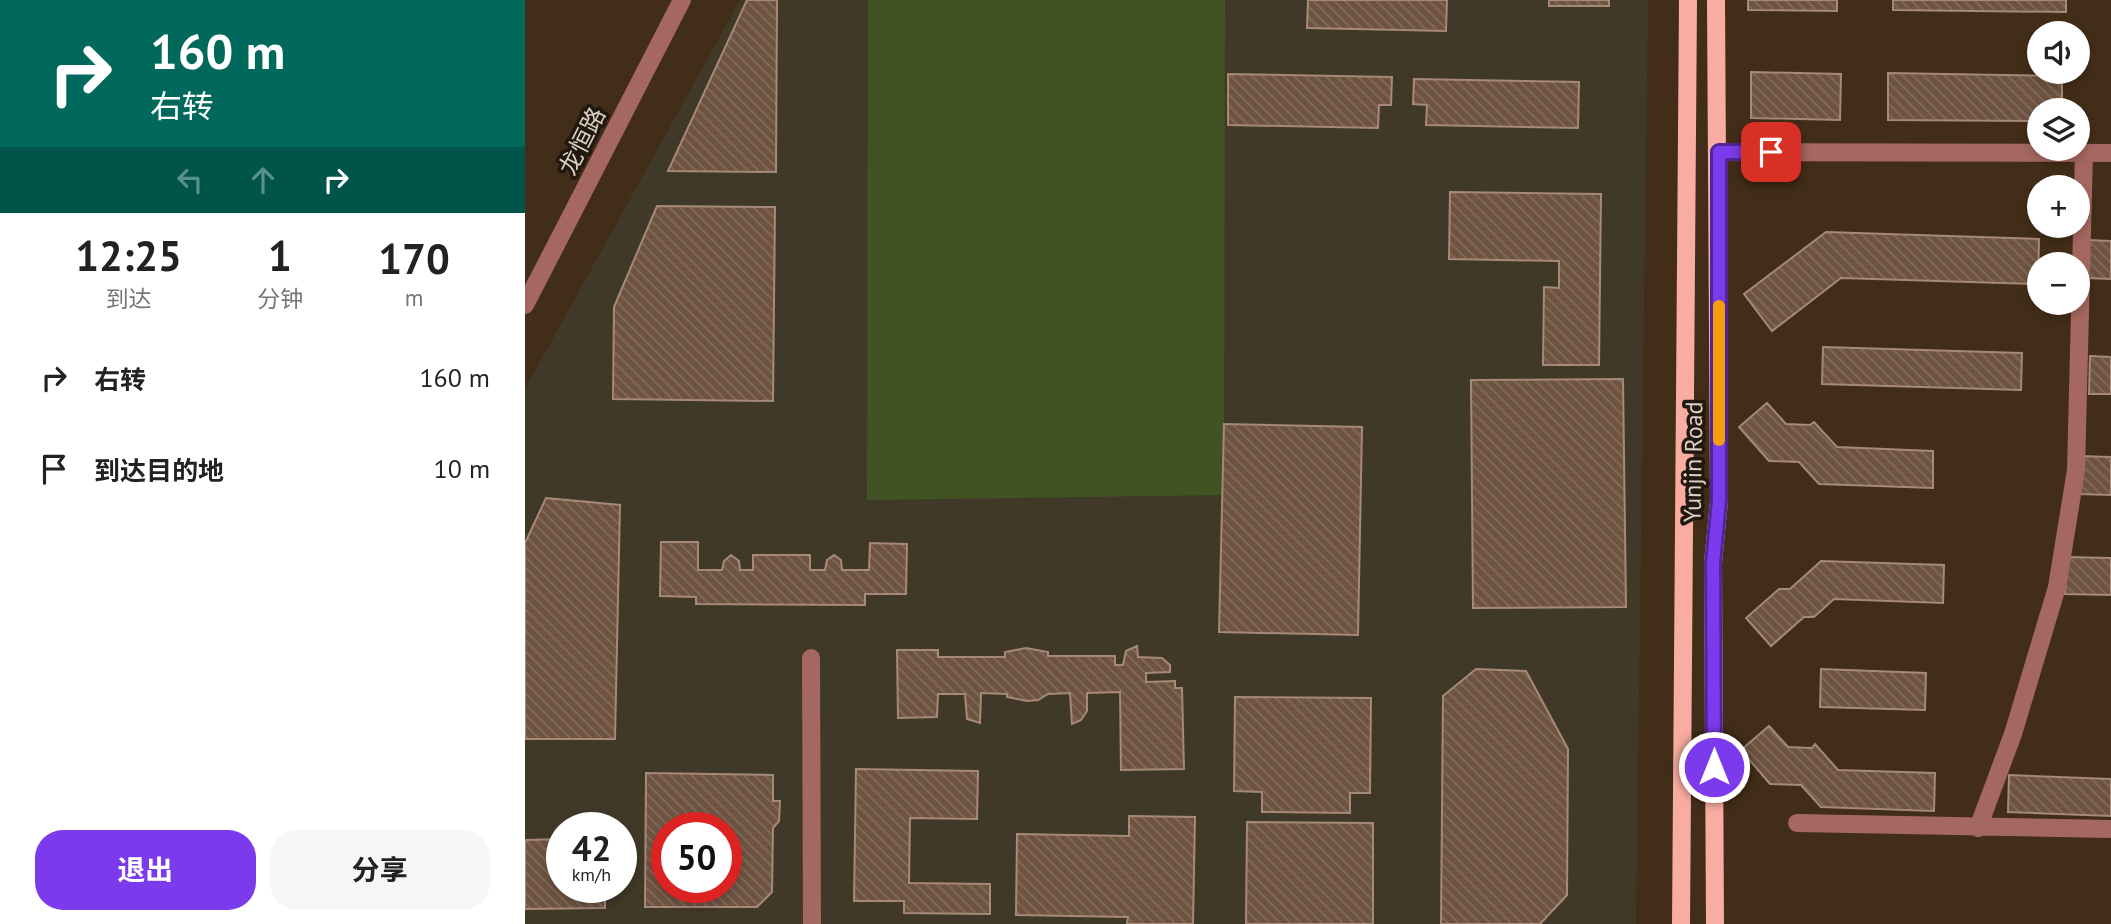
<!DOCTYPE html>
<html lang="zh">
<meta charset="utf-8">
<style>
:root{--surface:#fff;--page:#f6f6f6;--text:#222;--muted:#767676;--accent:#7c3aed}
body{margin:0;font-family:"PT Sans","Noto Sans SC",sans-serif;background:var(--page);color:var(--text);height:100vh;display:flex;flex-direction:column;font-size:26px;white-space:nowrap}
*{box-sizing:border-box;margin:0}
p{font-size:23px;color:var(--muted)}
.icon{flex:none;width:38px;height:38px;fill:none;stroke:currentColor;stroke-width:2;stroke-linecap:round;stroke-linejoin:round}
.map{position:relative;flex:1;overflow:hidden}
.side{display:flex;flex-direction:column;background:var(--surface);width:525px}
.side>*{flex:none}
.top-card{background:#00695c;color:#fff;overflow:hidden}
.buttons{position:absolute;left:1502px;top:21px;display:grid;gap:14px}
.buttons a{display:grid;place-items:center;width:63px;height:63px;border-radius:50%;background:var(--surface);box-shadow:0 4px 10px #0003;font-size:35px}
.speed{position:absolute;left:21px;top:812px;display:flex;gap:14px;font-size:35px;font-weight:700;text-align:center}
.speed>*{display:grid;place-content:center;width:91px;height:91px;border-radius:50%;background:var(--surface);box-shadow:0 4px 10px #0003;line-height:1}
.speed small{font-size:18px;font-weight:400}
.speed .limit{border:10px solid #d22;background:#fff;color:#111}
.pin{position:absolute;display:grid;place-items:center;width:60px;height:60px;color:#fff;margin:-30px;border-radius:14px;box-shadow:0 4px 10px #0006}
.me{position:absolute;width:77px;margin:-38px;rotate:0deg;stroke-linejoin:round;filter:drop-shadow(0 0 5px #0008)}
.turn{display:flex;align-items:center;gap:24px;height:147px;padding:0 35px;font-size:32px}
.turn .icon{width:91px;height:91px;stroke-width:2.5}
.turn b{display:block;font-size:49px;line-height:60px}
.lanes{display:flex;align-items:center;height:66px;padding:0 35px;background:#0003;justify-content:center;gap:35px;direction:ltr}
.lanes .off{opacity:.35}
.eta{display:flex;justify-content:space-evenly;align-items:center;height:119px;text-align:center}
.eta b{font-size:42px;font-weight:700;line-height:49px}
.primary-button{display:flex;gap:14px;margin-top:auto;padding:14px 35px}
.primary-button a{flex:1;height:80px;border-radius:28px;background:var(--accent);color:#fff;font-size:28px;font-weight:700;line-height:80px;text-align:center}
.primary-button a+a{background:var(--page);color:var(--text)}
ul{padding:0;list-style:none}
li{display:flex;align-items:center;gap:21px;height:91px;padding:0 35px}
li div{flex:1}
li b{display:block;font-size:26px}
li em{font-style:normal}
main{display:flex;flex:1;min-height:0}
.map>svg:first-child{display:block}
</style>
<main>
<section class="side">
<div class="top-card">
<div class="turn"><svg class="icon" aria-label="right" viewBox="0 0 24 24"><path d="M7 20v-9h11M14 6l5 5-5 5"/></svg><div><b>160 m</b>右转</div></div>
<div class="lanes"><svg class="icon off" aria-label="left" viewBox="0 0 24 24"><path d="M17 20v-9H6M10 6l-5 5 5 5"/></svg><svg class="icon off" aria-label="ahead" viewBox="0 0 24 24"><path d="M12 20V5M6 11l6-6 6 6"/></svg><svg class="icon" aria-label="right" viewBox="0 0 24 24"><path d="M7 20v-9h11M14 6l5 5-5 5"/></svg></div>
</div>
<div class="eta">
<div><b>12:25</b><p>到达</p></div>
<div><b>1</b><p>分钟</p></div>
<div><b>170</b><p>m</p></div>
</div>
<ul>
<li><svg class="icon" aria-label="right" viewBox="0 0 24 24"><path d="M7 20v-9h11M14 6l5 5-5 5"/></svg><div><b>右转</b></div><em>160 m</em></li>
<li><svg class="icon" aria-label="arrive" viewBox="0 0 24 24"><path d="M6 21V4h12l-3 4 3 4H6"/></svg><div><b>到达目的地</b></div><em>10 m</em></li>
</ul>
<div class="primary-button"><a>退出</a><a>分享</a></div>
</section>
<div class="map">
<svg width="1586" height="924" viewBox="0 0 1586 924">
<defs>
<pattern id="building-back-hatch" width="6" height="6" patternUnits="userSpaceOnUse" patternTransform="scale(1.75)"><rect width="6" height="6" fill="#6e5341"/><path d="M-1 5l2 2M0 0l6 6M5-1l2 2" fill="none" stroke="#826b5b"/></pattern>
</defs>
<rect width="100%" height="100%" fill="#422d18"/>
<path fill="#403928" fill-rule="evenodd" d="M215 0H1123L1111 924H0V389ZM37 828H96V887H37ZM142 828H201V887H142Z"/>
<path fill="#425323" d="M343 0H700L699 495 342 500Z"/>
<path fill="url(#building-back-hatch)" stroke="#a68976" stroke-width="2" fill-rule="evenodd" d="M222 0H252L251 172 143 171Z
M783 0H922L921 31 782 28Z
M1024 0H1084V6H1024Z
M1223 0H1312V11L1223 10Z
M1368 0H1541V12L1368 10Z
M1226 72 1316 74 1315 120 1226 118Z
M1363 73 1537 76V110H1514V121L1363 120Z
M703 74 867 77 866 105H854L853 128 703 125Z
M889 79 1054 82 1053 128 901 125 902 105 888 104Z
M925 192 1076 194 1074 365H1018L1019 287 1034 288V261L924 259Z
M132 206 250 207 248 401 88 399 89 307Z
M1301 232 1514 239 1513 284 1316 278 1247 331 1219 294Z
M1563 240 1586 241V279L1562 278Z
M1298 347 1497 353 1496 390 1297 384Z
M1565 356 1586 357V394H1564Z
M1098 379 1101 607 948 608 946 380Z
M1242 403 1261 424 1285 425 1289 422 1312 447 1408 451V488L1294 484 1274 462 1244 461 1214 427Z
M699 424 837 427 833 635 694 632Z
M1554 456 1586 457V495L1553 494Z
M21 498 95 505 90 739H0V543Z
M136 542H173V570H197L199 561 206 555 214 561 215 570H228V555H285V570H300L302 560 309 555 316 560 317 570H344L345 543 382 544 381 594H340V605L171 604V597L135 596Z
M1542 557 1586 558V595L1540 594Z
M1296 561 1419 565 1418 603 1309 599 1289 617H1279L1246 646 1221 618 1254 589H1265Z
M612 646 613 657 637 658 645 665V672L621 673V682L650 681V688H657L659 769 596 770 595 692 562 693V711L556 720 547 724 545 693 523 694 513 700 502 701 482 697V694L456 693 455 723 442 719 440 694H413L412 717 373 718 372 650H413V657H480V652L501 648 523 652V656H590V665H598L601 651Z
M951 669 1001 671 1043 749 1042 895 1015 924H916L918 696Z
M1296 669 1401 673 1400 710 1295 707Z
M710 697 846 698 845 793H825V813L737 812V792L709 791Z
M1244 726 1263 747 1287 748 1290 744 1313 770 1410 773 1409 811 1296 807 1276 785 1245 784 1216 750Z
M331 769 453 771 452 819 385 818 384 883 465 884V914L379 913V901H329Z
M121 773 248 775V801H255L254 821 248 828 247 892 232 907H120ZM142 828H201V887H142Z
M1484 775 1586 779V816L1483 812Z
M604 816 670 817 668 924H602L603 917 491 915 492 834 604 836Z
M722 822 848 823V924H721Z
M37 839V887H80V908L0 909V840Z"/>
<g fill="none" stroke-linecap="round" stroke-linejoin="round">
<path stroke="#a56860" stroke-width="18" d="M1194 152 1586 153
M0 305 157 0
M286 658 287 924
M1272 823 1586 829
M1453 828 1488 734 1532 587 1551 470 1559 153"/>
<path stroke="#f9ada2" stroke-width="18" d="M1156 924 1163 0
M1190 924 1188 563 1194 501 1191 0"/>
</g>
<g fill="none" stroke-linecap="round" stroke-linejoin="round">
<g stroke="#51269a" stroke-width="18">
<path id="route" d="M1189 767 1188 563 1194 501V152H1246"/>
</g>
<use href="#route" stroke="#7c3aed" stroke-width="12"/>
<path stroke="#f59e0b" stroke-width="12" d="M1194 306V440"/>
</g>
<g text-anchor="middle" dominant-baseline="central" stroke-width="7" stroke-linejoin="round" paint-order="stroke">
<g font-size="24" fill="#ddcfc3" stroke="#21180f">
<text transform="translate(57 141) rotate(-63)">龙恒路</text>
<text transform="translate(1168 462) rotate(-89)">Yunjin Road</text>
</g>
</g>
</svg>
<div class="buttons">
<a><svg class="icon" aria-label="sound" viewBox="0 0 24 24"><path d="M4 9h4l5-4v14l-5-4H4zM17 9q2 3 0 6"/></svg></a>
<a><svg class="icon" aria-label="layers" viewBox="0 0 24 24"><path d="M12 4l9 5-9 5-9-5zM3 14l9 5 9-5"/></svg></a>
<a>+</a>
<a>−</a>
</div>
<div class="speed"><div>42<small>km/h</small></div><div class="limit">50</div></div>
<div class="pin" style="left:1246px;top:152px;background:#d93025"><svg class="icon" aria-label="arrive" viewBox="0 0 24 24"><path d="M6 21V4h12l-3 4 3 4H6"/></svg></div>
<svg class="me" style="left:1189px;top:767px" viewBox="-20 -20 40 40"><circle r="17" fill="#7c3aed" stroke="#fff" stroke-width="3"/><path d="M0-11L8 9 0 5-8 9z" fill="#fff"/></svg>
</div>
</main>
